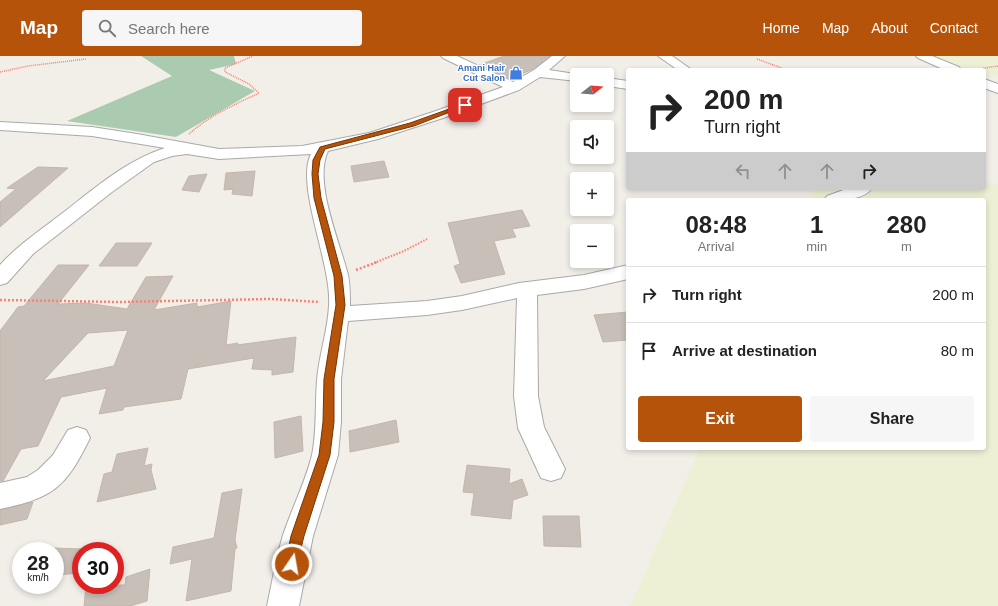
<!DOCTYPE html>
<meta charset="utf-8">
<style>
:root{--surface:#fff;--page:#f6f6f6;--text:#222;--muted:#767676;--line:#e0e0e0;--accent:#b45309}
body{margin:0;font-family:Helvetica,sans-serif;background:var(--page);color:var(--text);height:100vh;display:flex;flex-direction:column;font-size:15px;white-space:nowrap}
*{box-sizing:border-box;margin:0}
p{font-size:13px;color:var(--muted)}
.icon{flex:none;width:22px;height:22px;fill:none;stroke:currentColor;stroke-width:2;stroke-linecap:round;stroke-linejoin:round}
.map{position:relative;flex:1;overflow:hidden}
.drawer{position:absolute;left:626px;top:142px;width:360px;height:252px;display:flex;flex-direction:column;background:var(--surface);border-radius:4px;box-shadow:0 2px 6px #0003}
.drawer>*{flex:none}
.top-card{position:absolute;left:626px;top:12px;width:360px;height:122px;border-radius:4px;box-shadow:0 2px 6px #0003;background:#fff;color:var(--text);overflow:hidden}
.needle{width:26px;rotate:73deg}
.fabs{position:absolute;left:570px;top:12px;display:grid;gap:8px}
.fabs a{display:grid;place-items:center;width:44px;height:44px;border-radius:4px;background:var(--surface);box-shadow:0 2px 6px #0003;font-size:20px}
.speed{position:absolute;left:12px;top:486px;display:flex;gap:8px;font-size:20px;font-weight:700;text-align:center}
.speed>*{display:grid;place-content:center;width:52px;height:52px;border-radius:50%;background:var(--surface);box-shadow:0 2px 6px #0003;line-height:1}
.speed small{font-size:10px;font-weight:400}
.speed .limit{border:6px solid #d22;background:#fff;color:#111}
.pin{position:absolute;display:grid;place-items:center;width:34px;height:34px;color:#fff;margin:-17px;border-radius:8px;box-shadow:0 2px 6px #0006}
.me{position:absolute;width:44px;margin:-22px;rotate:12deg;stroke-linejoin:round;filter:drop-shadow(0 0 3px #0008)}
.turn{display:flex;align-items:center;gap:14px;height:84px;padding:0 12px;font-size:18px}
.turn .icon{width:52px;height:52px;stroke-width:2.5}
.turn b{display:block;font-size:28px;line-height:34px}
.lanes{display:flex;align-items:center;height:38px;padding:0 12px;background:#0003;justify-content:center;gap:20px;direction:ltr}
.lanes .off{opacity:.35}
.eta{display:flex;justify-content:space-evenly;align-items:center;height:68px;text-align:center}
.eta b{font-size:24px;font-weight:800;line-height:28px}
.button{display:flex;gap:8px;margin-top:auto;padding:8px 12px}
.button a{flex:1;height:46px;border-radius:4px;background:var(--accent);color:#fff;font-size:16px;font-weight:800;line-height:46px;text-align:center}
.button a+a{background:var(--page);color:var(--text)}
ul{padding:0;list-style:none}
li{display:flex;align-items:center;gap:12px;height:56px;padding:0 12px;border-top:1px solid var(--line)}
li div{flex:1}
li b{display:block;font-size:15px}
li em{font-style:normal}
header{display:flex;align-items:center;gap:24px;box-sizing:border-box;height:56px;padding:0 20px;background:var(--accent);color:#fff}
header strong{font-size:19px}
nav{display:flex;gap:22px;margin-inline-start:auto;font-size:14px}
.search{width:280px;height:36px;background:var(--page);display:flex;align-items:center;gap:10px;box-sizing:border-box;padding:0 14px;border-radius:4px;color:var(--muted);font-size:15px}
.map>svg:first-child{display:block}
</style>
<header>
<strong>Map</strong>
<div class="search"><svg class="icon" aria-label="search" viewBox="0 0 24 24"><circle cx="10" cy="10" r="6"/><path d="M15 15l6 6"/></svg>Search here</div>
<nav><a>Home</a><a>Map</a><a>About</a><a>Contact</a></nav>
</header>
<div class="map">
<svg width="998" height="550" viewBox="0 0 998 550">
<rect width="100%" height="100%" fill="#f2efe9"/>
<path fill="#eef0d5" d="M926 0H998V20L984 18V14H961Z
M984 126 998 129V550H630L700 392H984V144H810L815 132H984Z"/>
<path fill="#aacbaf" d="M141 0H234L236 8 209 14 255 35 176 81 67 65 172 20Z"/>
<path fill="#c7bfb8" stroke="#c4b6ab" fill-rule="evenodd" d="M504 0H550L533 13 515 21 508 22 479 9Z
M384 105 389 121 354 126 351 110Z
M38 111 68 112 0 171V146L16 133 7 132Z
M255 115 252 140 232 138 233 133 224 134 226 117Z
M207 118 199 136 182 134 189 120Z
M522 154 530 170 512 173 516 181 494 185 505 218 461 227 454 210 460 208 448 167Z
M116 187H152L137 210H99Z
M58 209H89L58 248 86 247 127 253 146 221 173 220 154 254 197 247V251L231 245 226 289 238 287 237 289 296 281 293 316 272 319V314L252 313 254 302 188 313 181 343 124 351 123 354 99 358 107 332 61 341 38 390 21 393 3 425H0V275L18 251 24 250ZM128 274 114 310 43 325 88 277Z
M628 256V284L603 286 594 259Z
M301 360 303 395 275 402 274 366Z
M396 364 399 386 350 396 349 375Z
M148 392 144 410 152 408 151 414 156 433 97 446 104 418 112 416 117 398Z
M467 409 510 413 509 428 522 423 528 439 513 444 511 463 471 459 474 437 463 436Z
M242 433 235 484 237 492 235 493 231 535 186 545 192 503 170 508 173 491 214 482 222 437Z
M33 446 27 463 0 469V454Z
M543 460H579L581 491 544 490Z
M55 492 81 493V517L55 519Z
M150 513 147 545 130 550H84L86 529H125L126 521Z"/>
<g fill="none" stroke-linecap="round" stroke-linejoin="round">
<g stroke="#a9a9a9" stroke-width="2">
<path id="street" d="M441 0H457L513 26 534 14 552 0H565L549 14 582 19H577V25L540 21 519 34 443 62 378 83 328 95C313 126 340 186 348 219 350 228 350 240 350 250L427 245 462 240 519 227 584 219 628 209V223L584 233 537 239 538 340 544 371 565 413 561 422 551 425 541 422 518 372 514 340 517 242 462 254 427 259 348 265 341 323V366L338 399 313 480 299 550H267C272 527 276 502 283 479 292 452 305 427 312 399 317 375 315 349 317 324 319 299 328 274 329 249 332 209 295 129 311 98L219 103 187 98 172 100 154 106 112 136 33 198 7 227 0 229V209C19 188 42 173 64 156 95 132 127 104 165 92L92 80 0 74V66L92 71 137 78 219 93 302 90 369 77 433 56 503 31 443 2Z
M658 0H672L692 14H678Z
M916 0H932L959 11 961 14H945L918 2Z
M607 22 628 25V33L607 30Z
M984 23 998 28V37L984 32Z
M849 132H872C864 145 838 144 824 144L827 140Z
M77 371 86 374 90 382C66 431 54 442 0 453V427L27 421 38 414 53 399 68 374Z"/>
</g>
<path stroke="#fa8072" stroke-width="1.5" stroke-dasharray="1 1" stroke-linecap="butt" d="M757 3 787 14
M971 14 998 10
M0 16 28 10 86 3
M189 78C210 59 234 49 259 37L249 28 225 16V12L253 0"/>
<path stroke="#fa8072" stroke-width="2" stroke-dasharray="1.5 1.5" stroke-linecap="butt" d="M374 207 404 195 427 183"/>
<path stroke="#fa8072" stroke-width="2.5" stroke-dasharray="2 2" stroke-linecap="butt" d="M356 214 377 206
M0 244 119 246 270 243 320 246"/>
<use href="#street" fill="#fff" fill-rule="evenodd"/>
</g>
<path fill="#b45309" stroke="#753606" d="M463 48 468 49 414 70 325 93 320 104 318 118 321 142 342 220 345 249 334 323V366L330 399 304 480 296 512 292 514 287 512 285 508 291 480 319 399 323 366 324 323 336 249 334 220 314 142 312 118 313 104 320 91 410 67Z"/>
<defs>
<g id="shop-bare" transform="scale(1.08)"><path d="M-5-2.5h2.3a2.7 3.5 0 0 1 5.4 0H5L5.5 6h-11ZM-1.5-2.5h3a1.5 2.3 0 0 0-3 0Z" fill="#3f7fe0" stroke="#fff" stroke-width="2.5" paint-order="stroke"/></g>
</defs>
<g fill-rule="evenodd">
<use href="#shop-bare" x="516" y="17"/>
</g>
<g text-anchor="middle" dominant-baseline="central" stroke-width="3" stroke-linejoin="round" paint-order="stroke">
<g font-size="9" font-weight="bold" fill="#366cbe" stroke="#fff" text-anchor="end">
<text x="505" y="12">Amani Hair<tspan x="505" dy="10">Cut Salon</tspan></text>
</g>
</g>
</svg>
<div class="fabs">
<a><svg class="needle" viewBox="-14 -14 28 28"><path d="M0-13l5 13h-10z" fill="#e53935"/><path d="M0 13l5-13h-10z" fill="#767676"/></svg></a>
<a><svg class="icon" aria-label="sound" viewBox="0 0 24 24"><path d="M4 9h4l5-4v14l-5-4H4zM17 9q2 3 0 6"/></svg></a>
<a>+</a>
<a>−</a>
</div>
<div class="speed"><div>28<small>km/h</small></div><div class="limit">30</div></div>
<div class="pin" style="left:465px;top:49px;background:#d93025"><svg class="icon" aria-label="arrive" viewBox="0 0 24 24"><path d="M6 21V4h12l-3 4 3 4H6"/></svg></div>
<svg class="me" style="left:292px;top:508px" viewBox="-20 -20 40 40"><circle r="17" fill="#b45309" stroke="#fff" stroke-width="3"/><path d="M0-11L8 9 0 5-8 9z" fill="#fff"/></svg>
<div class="top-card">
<div class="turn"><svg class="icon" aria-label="right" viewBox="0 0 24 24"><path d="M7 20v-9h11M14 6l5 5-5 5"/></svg><div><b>200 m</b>Turn right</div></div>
<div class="lanes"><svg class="icon off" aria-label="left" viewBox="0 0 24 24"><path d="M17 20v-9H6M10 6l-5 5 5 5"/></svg><svg class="icon off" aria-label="ahead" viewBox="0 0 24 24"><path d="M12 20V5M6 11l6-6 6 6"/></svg><svg class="icon off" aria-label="ahead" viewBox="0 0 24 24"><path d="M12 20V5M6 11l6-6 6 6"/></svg><svg class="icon" aria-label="right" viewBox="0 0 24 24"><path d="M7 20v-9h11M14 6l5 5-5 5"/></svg></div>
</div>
<section class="drawer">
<div class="eta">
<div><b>08:48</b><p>Arrival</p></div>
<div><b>1</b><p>min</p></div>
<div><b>280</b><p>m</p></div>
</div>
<ul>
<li><svg class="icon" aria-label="right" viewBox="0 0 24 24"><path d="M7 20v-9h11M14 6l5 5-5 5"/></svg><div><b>Turn right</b></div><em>200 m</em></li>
<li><svg class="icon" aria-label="arrive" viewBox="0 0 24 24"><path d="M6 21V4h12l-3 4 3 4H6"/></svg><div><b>Arrive at destination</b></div><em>80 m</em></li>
</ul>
<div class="button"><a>Exit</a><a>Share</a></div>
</section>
</div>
